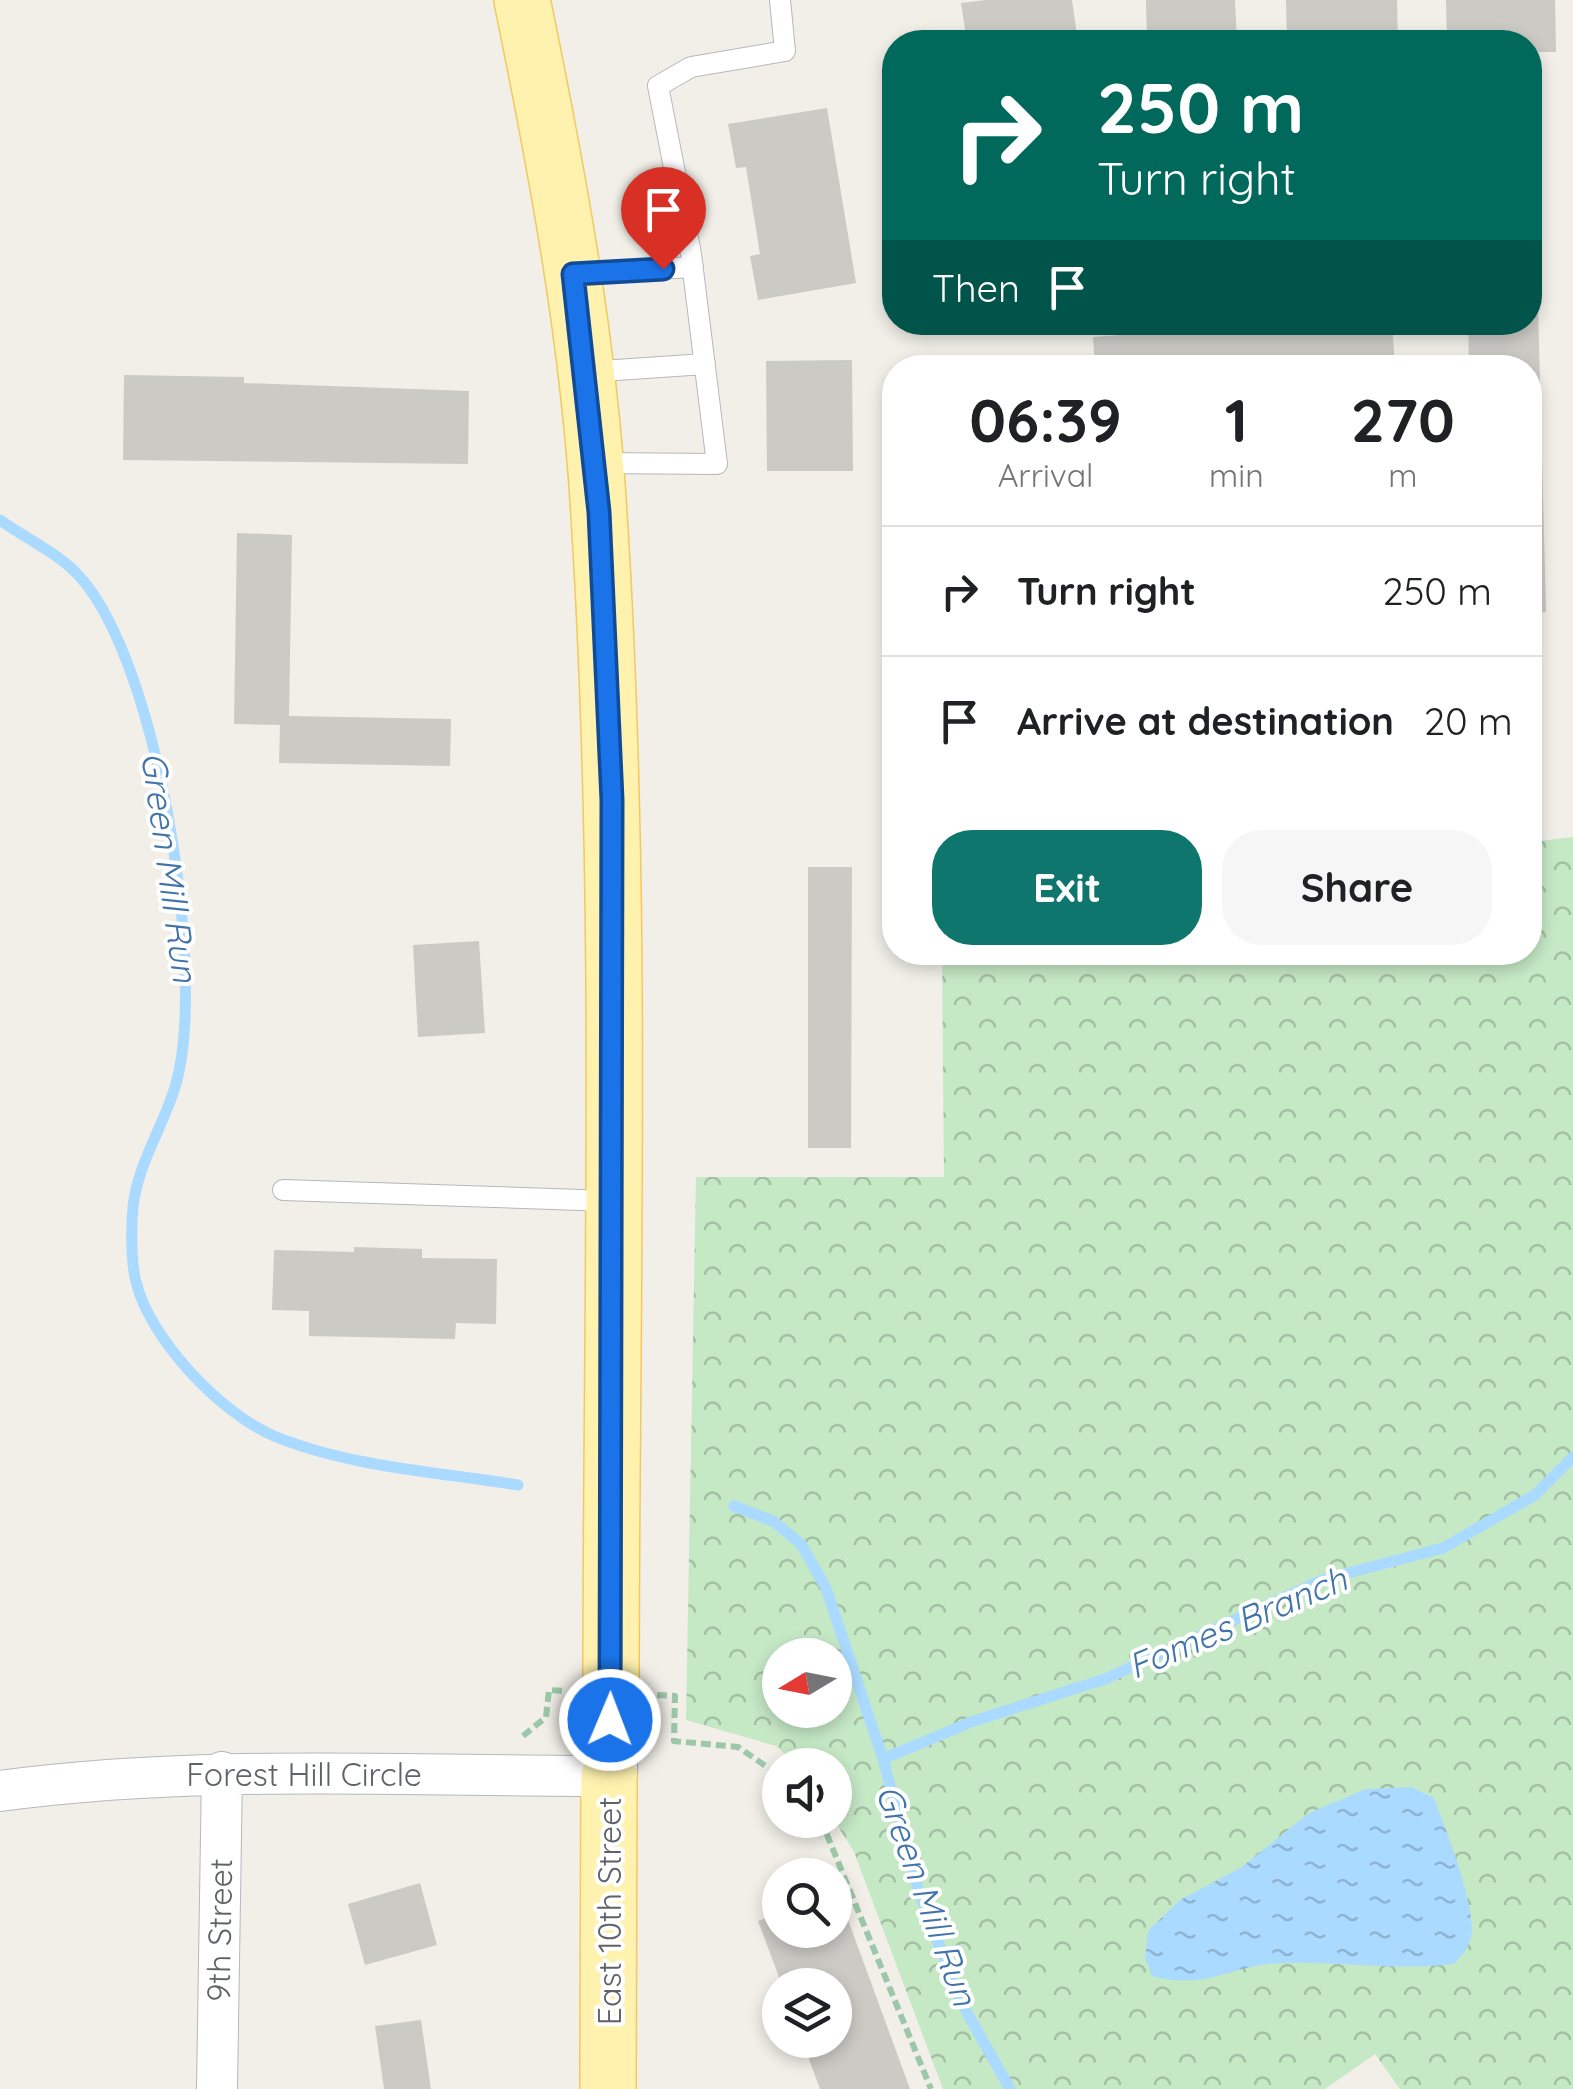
<!DOCTYPE html>
<style>
:root{--surface:#fff;--page:#f6f6f6;--text:#202124;--muted:#757577;--line:#e0e0e0;--accent:#0f766e}
body{margin:0;font-family:Quicksand,sans-serif;background:var(--page);color:var(--text);height:100vh;display:flex;flex-direction:column;font-size:38px;white-space:nowrap}
*{box-sizing:border-box;margin:0}
p{font-size:32px;color:var(--muted)}
.icon{flex:none;width:55px;height:55px;fill:none;stroke:currentColor;stroke-width:2;stroke-linecap:round;stroke-linejoin:round}
.map{position:relative;flex:1;overflow:hidden}
.panel{position:absolute;left:882px;top:355px;width:660px;height:610px;display:flex;flex-direction:column;background:var(--surface);border-radius:40px;box-shadow:0 5px 15px #0003}
.panel>*{flex:none}
.hud{position:absolute;left:882px;top:30px;width:660px;height:305px;border-radius:40px;box-shadow:0 5px 15px #0003;background:#00695c;color:#fff;overflow:hidden}
.needle{width:65px;rotate:260deg}
.tools{position:absolute;left:762px;top:1638px;display:grid;gap:20px}
.tools a{display:grid;place-items:center;width:90px;height:90px;border-radius:50%;background:var(--surface);box-shadow:0 5px 15px #0003;font-size:50px}
.pin{position:absolute;display:grid;place-items:center;width:85px;height:85px;color:#fff;margin:-102px -42px;border-radius:50% 50% 50% 0;rotate:-45deg;box-shadow:0 0 10px #0007}
.pin .icon{rotate:45deg}
.me{position:absolute;width:110px;margin:-55px;rotate:1deg;stroke-linejoin:round;filter:drop-shadow(0 0 8px #0008)}
.turn{display:flex;align-items:center;gap:35px;height:210px;padding:0 50px;font-size:45px}
.turn .icon{width:130px;height:130px;stroke-width:2.5}
.turn b{display:block;font-size:70px;line-height:85px}
.then{display:flex;align-items:center;height:95px;padding:0 50px;background:#0003;gap:20px;font-size:38px}
.eta{display:flex;justify-content:space-evenly;align-items:center;height:170px;text-align:center}
.eta b{font-size:60px;font-weight:800;line-height:70px}
.button{display:flex;gap:20px;margin-top:auto;padding:20px 50px}
.button a{flex:1;height:115px;border-radius:40px;background:var(--accent);color:#fff;font-size:40px;font-weight:800;line-height:115px;text-align:center}
.button a+a{background:var(--page);color:var(--text)}
ul{padding:0;list-style:none}
li{display:flex;align-items:center;gap:30px;height:130px;padding:0 50px;border-top:2px solid var(--line)}
li div{flex:1}
li b{display:block;font-size:38px}
li em{font-style:normal}
.map>svg:first-child{display:block}
</style>
<div class="map">
<svg width="1573" height="2089" viewBox="0 0 1573 2089">
<defs>
<pattern id="forest-crowns" width="20" height="18" patternUnits="userSpaceOnUse" patternTransform="scale(2.5)"><rect width="20" height="18" fill="#c5e8c5"/><path d="M2 6a3 3 0 1 1 6 0M12 15a3 3 0 1 1 6 0" fill="none" stroke="#a3c0a4"/></pattern>
<pattern id="water-ripples" width="26" height="14" patternUnits="userSpaceOnUse" patternTransform="scale(2.5)"><rect width="26" height="14" fill="#aadaff"/><path d="M2 4q2-2 4 0t4 0M15 11q2-2 4 0t4 0" fill="none" stroke="#8eb4d2"/></pattern>
</defs>
<rect width="100%" height="100%" fill="#f1efe8"/>
<path fill="url(#forest-crowns)" fill-rule="evenodd" d="M1573 837V2089H1400L1375 2054 1325 2089H943L854 1852 834 1820 835 1765H797L776 1746 686 1720 696 1177H944L942 953 1530 952V842ZM780 1655H835V1710H780Z"/>
<path fill="url(#water-ripples)" d="M1411 1787 1434 1798C1446 1830 1472 1896 1472 1930 1471 1945 1464 1955 1453 1964 1397 1971 1339 1961 1282 1963 1231 1964 1208 1991 1152 1976L1145 1958 1148 1931 1180 1900 1242 1867 1309 1813 1366 1789Z"/>
<g fill="none" stroke-linecap="round" stroke-linejoin="round">
<path stroke="#aadaff" stroke-width="11" d="M0 520C25 538 60 554 80 577 158 664 203 958 179 1071 170 1117 138 1159 133 1207 131 1228 131 1262 136 1282 150 1339 220 1413 274 1436 349 1467 438 1472 518 1485
M734 1506 773 1521 801 1544 826 1588 883 1759 918 1889 960 2000 1010 2089
M883 1759 971 1722 1105 1679 1322 1580 1443 1548 1535 1495 1573 1457"/>
</g>
<path fill="#cccac5" d="M986 0H1072L1078 42H967L961 3Z
M1146 0H1235L1237 42H1147Z
M1286 0H1397L1398 42H1287Z
M1446 0H1555L1556 52H1530V42H1447Z
M827 108 856 283 758 300 750 256 760 254 746 167 736 168 728 124Z
M1530 305H1538L1546 612 1530 613V368H1469L1468 322H1530Z
M1301 322H1392L1395 368H1095L1093 337Z
M852 360 853 471H767L766 361Z
M124 375 244 377V383L469 391 468 464 123 460Z
M237 533 292 535 289 716 451 719 450 766 279 763 280 725 234 724Z
M1530 673H1538L1534 822H1530Z
M808 867H852L851 1148H808Z
M479 941 485 1033 418 1037 413 945Z
M354 1247 422 1249V1258L497 1259 496 1324 456 1323 455 1339 309 1336V1311L272 1310 274 1250 354 1252Z
M420 1883 437 1945 365 1965 348 1904Z
M843 1906 910 2089H820L802 2040H835V1985H782L758 1921 780 1913V1930H835V1909Z
M421 2020 431 2089H384L375 2026Z"/>
<g fill="none" stroke-linecap="round" stroke-linejoin="round">
<g stroke="#b5b8bc" stroke-width="22">
<path id="service" d="M575 274 693 267
M587 372 705 364
M597 463 717 464 691 254 658 86 691 67 785 51 780 0
M283 1190 611 1201"/>
</g>
<g stroke="#b5b8bc" stroke-width="42">
<path id="minor" d="M0 1791C203 1764 406 1776 609 1776
M217 2089 222 1772"/>
</g>
<g stroke="#b6babf" stroke-width="58">
<path id="secondary" d="M609 1776 611 1693"/>
</g>
<g stroke="#f2c960" stroke-width="58">
<path id="primary" d="M522 0C557 170 589 341 599 515 624 907 611 1300 611 1693
M608 2089 609 1776"/>
</g>
<path stroke="#9cc7a9" stroke-width="6" stroke-dasharray="10 5" stroke-linecap="butt" d="M657 1695 675 1696 674 1741 738 1747 780 1776
M523 1736 546 1717 549 1690 565 1691
M821 1820 931 2089"/>
<use href="#service" stroke="#fff" stroke-width="20"/>
<use href="#minor" stroke="#fff" stroke-width="40"/>
<use href="#secondary" stroke="#fff" stroke-width="55"/>
<use href="#primary" stroke="#fff2af" stroke-width="55"/>
</g>
<g fill="none" stroke-linecap="round" stroke-linejoin="round">
<g stroke="#114b97" stroke-width="25">
<path id="route" d="M610 1720 612 800 599 512 573 274 663 269"/>
</g>
<use href="#route" stroke="#1a73e8" stroke-width="18"/>
</g>
<g text-anchor="middle" dominant-baseline="central" stroke-width="8" stroke-linejoin="round" paint-order="stroke">
<g font-size="32" fill="#5f6368" stroke="#fff">
<text x="304" y="1774">Forest Hill Circle</text>
<text transform="translate(609 1911) rotate(-90)">East 10th Street</text>
<text transform="translate(219 1930) rotate(-89)">9th Street</text>
</g>
<g font-size="35" font-style="italic" fill="#4174aa" stroke="#fff">
<text transform="translate(170 867) rotate(82)">Green Mill Run</text>
<text transform="translate(1237 1622) rotate(-23)">Fomes Branch</text>
<text transform="translate(927 1895) rotate(70)">Green Mill Run</text>
</g>
</g>
</svg>
<div class="tools">
<a><svg class="needle" viewBox="-14 -14 28 28"><path d="M0-13l5 13h-10z" fill="#e53935"/><path d="M0 13l5-13h-10z" fill="#757577"/></svg></a>
<a><svg class="icon" aria-label="sound" viewBox="0 0 24 24"><path d="M4 9h4l5-4v14l-5-4H4zM17 9q2 3 0 6"/></svg></a>
<a><svg class="icon" aria-label="search" viewBox="0 0 24 24"><circle cx="10" cy="10" r="6"/><path d="M15 15l6 6"/></svg></a>
<a><svg class="icon" aria-label="layers" viewBox="0 0 24 24"><path d="M12 4l9 5-9 5-9-5zM3 14l9 5 9-5"/></svg></a>
</div>
<div class="pin" style="left:663px;top:269px;background:#d93025"><svg class="icon" aria-label="arrive" viewBox="0 0 24 24"><path d="M6 21V4h12l-3 4 3 4H6"/></svg></div>
<svg class="me" style="left:610px;top:1720px" viewBox="-20 -20 40 40"><circle r="17" fill="#1a73e8" stroke="#fff" stroke-width="3"/><path d="M0-11L8 9 0 5-8 9z" fill="#fff"/></svg>
<div class="hud">
<div class="turn"><svg class="icon" aria-label="right" viewBox="0 0 24 24"><path d="M7 20v-9h11M14 6l5 5-5 5"/></svg><div><b>250 m</b>Turn right</div></div>
<div class="then">Then<svg class="icon" aria-label="arrive" viewBox="0 0 24 24"><path d="M6 21V4h12l-3 4 3 4H6"/></svg></div>
</div>
<section class="panel">
<div class="eta">
<div><b>06:39</b><p>Arrival</p></div>
<div><b>1</b><p>min</p></div>
<div><b>270</b><p>m</p></div>
</div>
<ul>
<li><svg class="icon" aria-label="right" viewBox="0 0 24 24"><path d="M7 20v-9h11M14 6l5 5-5 5"/></svg><div><b>Turn right</b></div><em>250 m</em></li>
<li><svg class="icon" aria-label="arrive" viewBox="0 0 24 24"><path d="M6 21V4h12l-3 4 3 4H6"/></svg><div><b>Arrive at destination</b></div><em>20 m</em></li>
</ul>
<div class="button"><a>Exit</a><a>Share</a></div>
</section>
</div>
